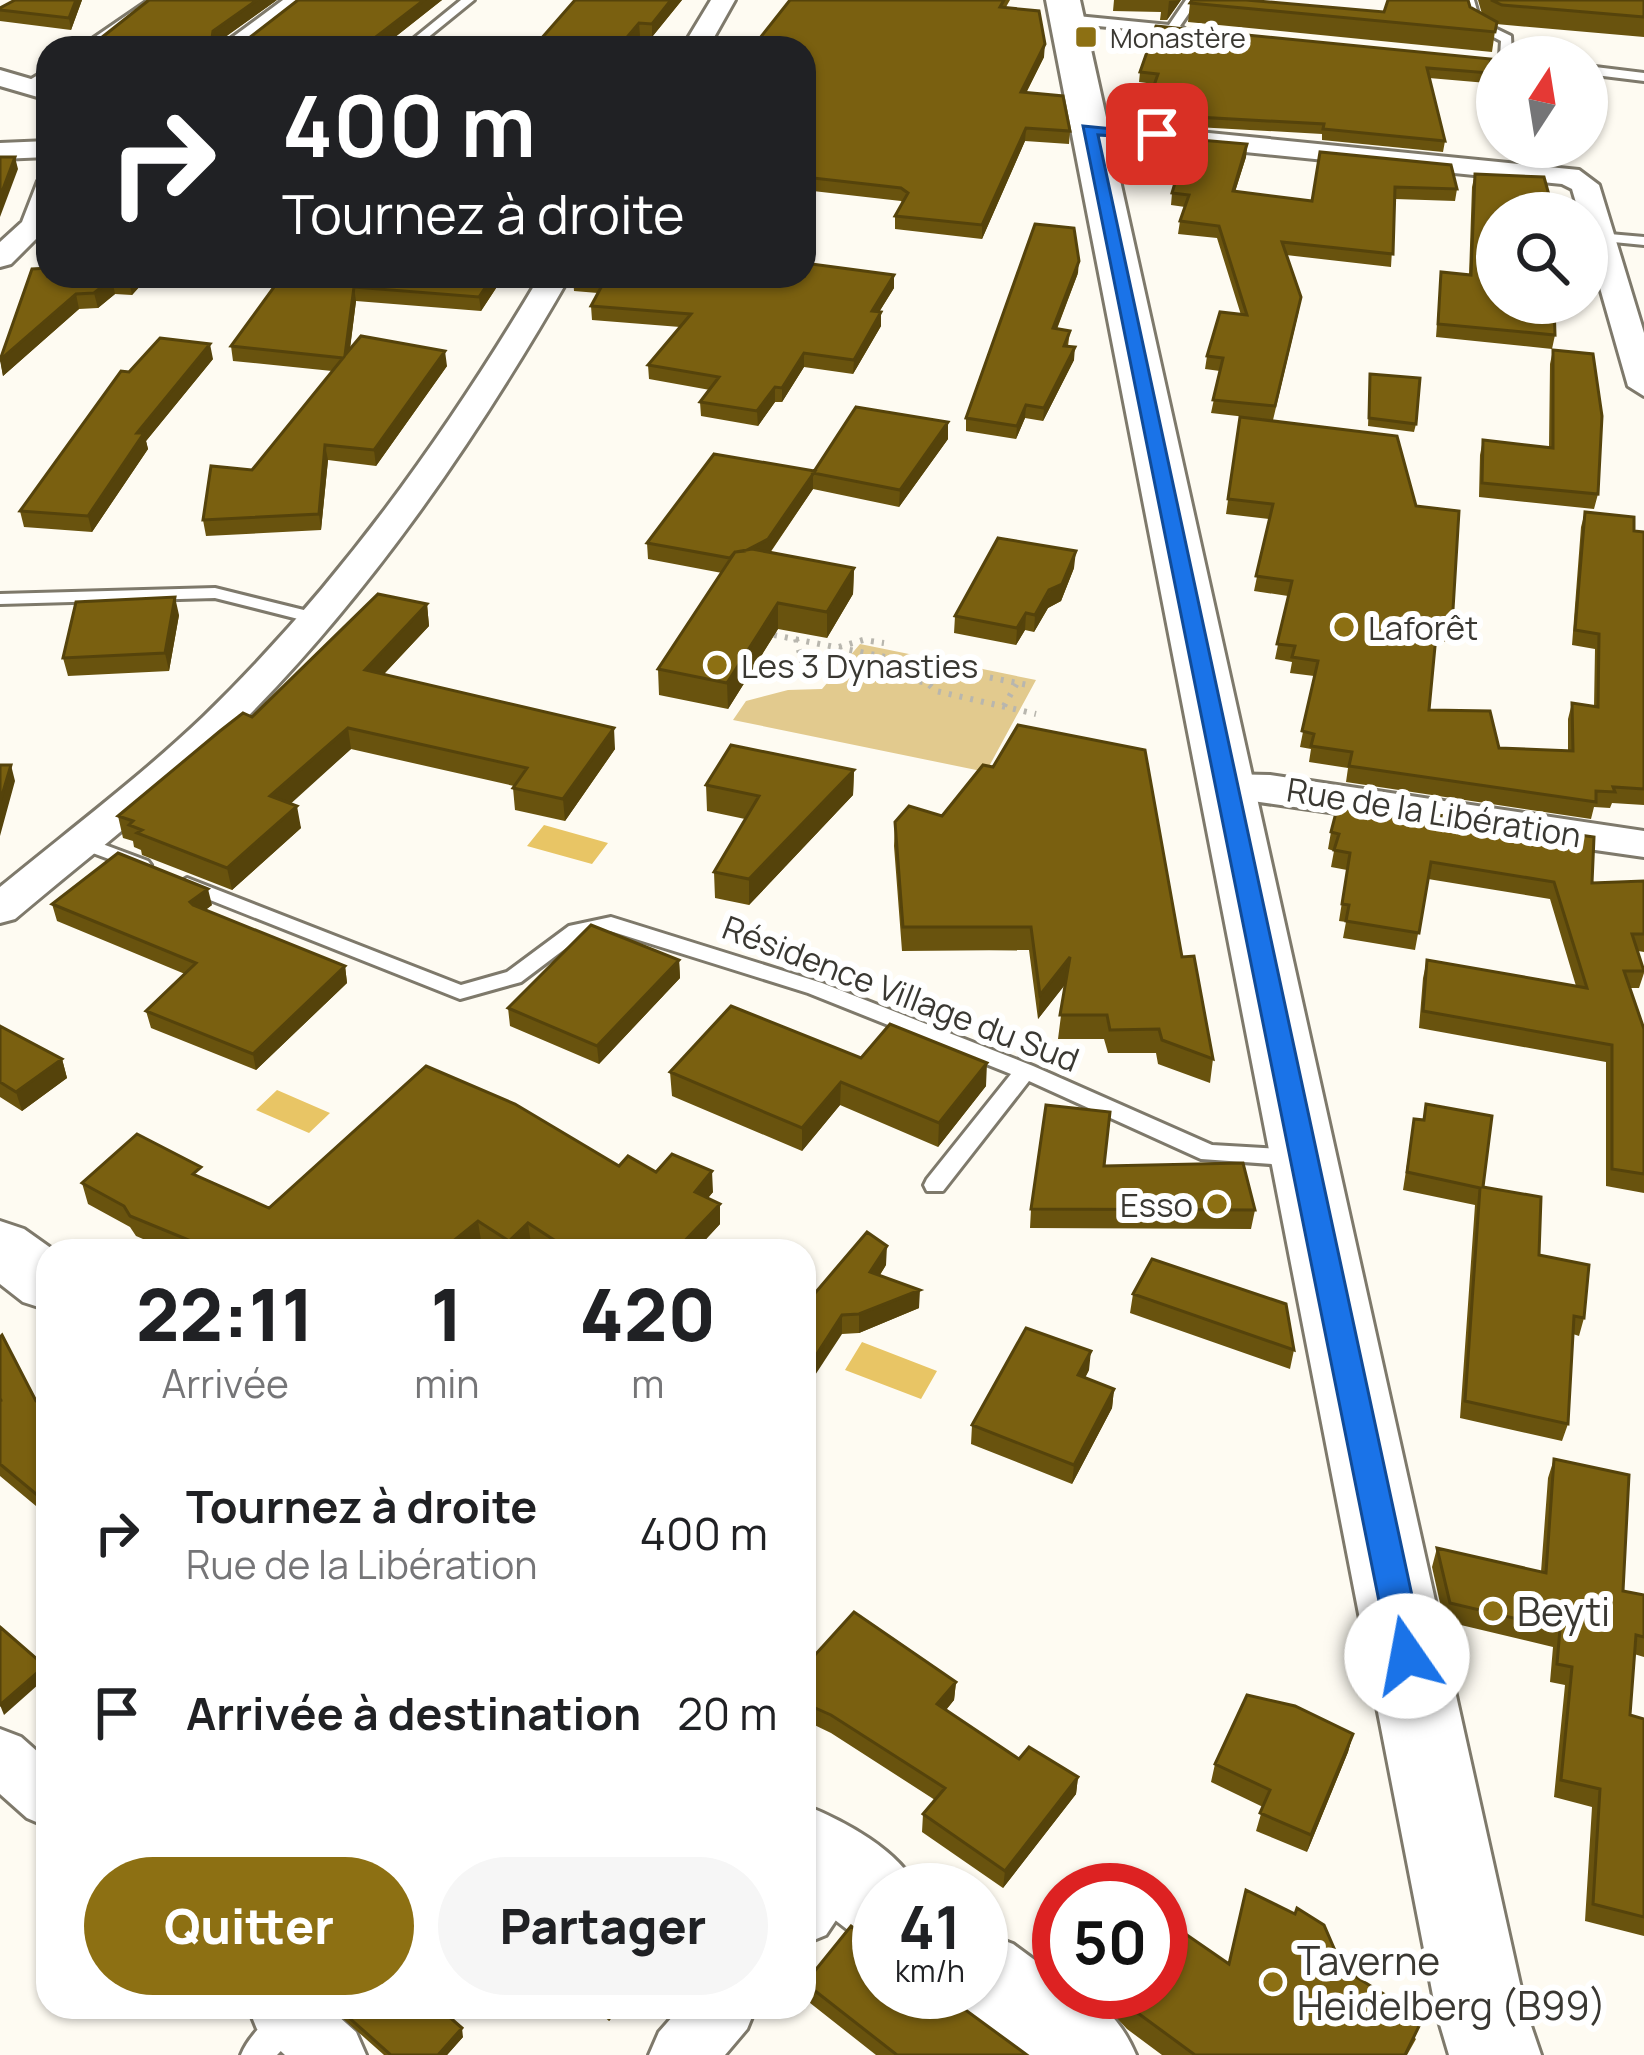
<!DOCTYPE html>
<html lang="fr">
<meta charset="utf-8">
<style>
:root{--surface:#fff;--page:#f6f6f6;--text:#202124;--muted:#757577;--accent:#8d7013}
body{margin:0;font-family:Manrope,sans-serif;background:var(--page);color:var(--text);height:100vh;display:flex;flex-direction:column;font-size:45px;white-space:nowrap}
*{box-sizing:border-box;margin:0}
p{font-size:39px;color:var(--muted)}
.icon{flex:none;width:66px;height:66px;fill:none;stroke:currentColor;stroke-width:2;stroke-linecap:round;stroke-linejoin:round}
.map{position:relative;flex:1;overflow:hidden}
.details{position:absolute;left:36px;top:1239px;width:780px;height:780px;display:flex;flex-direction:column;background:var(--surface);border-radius:36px;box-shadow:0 3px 9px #0004}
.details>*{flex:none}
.hud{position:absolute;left:36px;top:36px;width:780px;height:252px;border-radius:36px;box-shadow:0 3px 9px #0004;background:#202124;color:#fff;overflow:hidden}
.needle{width:78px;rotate:12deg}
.controls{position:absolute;left:1476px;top:36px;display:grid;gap:24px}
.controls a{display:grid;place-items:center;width:132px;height:132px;border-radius:50%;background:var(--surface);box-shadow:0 3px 9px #0004;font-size:60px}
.speed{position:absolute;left:852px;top:1863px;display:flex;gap:24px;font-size:60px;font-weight:700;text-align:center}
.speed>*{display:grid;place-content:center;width:156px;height:156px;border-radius:50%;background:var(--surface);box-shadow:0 3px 9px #0004;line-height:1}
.speed small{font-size:30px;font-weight:400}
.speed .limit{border:18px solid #d22;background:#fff;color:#111}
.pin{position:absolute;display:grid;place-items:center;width:102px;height:102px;color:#fff;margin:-51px;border-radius:24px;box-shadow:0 6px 18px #0006}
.me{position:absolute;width:132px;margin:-66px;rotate:348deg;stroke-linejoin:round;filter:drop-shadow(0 0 9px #0008)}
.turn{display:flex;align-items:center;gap:42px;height:252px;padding:0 48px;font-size:54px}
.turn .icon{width:156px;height:156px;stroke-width:2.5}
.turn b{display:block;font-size:84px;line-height:102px}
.eta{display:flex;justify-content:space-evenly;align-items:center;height:204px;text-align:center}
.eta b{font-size:72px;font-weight:800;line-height:84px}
.button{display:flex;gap:24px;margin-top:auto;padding:24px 48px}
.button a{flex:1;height:138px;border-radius:72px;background:var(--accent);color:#fff;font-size:48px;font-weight:800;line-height:138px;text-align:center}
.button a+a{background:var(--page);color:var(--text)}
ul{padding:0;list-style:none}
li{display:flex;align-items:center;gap:36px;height:180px;padding:0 48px}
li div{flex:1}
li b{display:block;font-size:45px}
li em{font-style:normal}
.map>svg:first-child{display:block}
</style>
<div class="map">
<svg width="1644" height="2055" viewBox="0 0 1644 2055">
<rect width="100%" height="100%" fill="#fefbf2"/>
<path fill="#e2ca8e" d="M860 644 1036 680 986 772 733 720 746 701 788 690 822 689Z"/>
<path fill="#e8c565" d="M544 825 608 843 592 864 527 846Z
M277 1090 330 1113 309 1133 256 1110Z
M862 1342 937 1371 921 1399 845 1370Z"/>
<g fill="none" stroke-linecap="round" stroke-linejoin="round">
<g stroke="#7e796b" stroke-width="6">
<path id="lane" d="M149 0H163L93 48H79Z
M461 0H474L415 48H402Z
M1186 0H1198L1180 26 1186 30 1180 34 1067 23 1061 19 1067 15 1169 25Z
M1462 0H1474L1480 21 1511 36 1512 57H1500L1501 41 1471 25Z
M1587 66 1644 73V81L1587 74Z
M48 69V78L31 90H23V84Z
M1598 233 1644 237V245L1593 240V234Z
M215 588 320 614 323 618 314 623 215 598 0 604V594Z
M81 836 148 861 151 865 141 871 74 846 71 842 74 838Z
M187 878 461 985 507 972 569 926 611 917 822 983 1033 1066 1212 1145 1298 1150 1306 1152 1309 1158 1306 1164 1298 1166 1201 1159 1029 1081 943 1191H927L924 1185 927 1179 1011 1074 808 993 610 931 582 936 521 982 460 999 180 888 177 884Z
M287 2007 300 2011 304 2021 300 2031 277 2055H241C248 2037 269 2015 287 2007Z"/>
</g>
<g stroke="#7e796b" stroke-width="6">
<path id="street" d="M283 0H311L248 48H218Z
M711 0H735L708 48H682Z
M0 70 48 84V100L0 86Z
M1088 121 1579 170 1599 185 1644 333V396L1628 386 1587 242V213H1579L1572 189 1562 184 1078 135 1074 129Z
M48 141V157L0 159V143Z
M48 178V227L11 264 0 267V242L22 222 38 181Z
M540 276H570C475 442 366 601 229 735 162 801 87 858 15 919L0 923V887C68 831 139 778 203 717 337 587 445 436 540 276Z
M1224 774 1270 775 1644 831V857L1210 795 1204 786 1210 777Z
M0 1729 21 1737 48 1761V1827L27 1818 0 1794Z
M838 1842 860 1851 869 1871 826 1935 804 1944C804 1899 790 1861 838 1842Z
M248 2007H328L356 2032 366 2055H285L257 2029Z
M681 2007H756L747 2029 725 2055H649L659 2032Z"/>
</g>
<g stroke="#7e796b" stroke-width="6">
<path id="secondary" d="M1046 0H1080L1526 2011 1541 2055H1449L1436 2011Z
M0 1221 24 1229 55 1251H48V1310L23 1302 0 1284Z
M804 1805C843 1820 901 1851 918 1890H879V1942L848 1930 804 1896Z
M981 1932 1013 1944 1059 1978V1992C1098 1992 1122 2022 1136 2055H1015L949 2006 944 1992H981Z"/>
</g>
<path stroke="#b8b6ae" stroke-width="4.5" stroke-dasharray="1.5 6" stroke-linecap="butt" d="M1587 139 1595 94"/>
<path stroke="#b8b6ae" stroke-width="6" stroke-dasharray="3 8" stroke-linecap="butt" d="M774 635 1033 686
M796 639 802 661 837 674 926 682 936 691 1036 714
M839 647 863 640 884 643
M1004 706 1017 683"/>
<use href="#lane" fill="#fff" fill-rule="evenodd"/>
<use href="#street" fill="#fff" fill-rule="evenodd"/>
<use href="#secondary" fill="#fff" fill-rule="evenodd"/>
</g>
<path fill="#69530e" d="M15 0H82L71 30 0 21V8Z
M277 0 224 38H249L298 0H442L394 38 476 48H103L101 38Z
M575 0H682L652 37 640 36Z
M790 0H1010L1006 7 1044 57 1026 93 1070 131 1069 144 1025 141 982 239 895 229V216L903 203 901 201 804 190V48Z
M1114 0H1181L1167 20H1160L1161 12 1113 11Z
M1478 0H1644V37L1496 24 1492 52 1188 22 1190 3 1384 12 1470 7 1482 14Z
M1491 59 1487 83 1429 78 1445 141 1443 152 1322 140V134L1196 127 1197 116 1149 108 1154 84 1139 82 1140 72Z
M1247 144 1246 157 1235 192 1312 201 1320 152 1457 189 1455 201 1395 199 1391 267 1286 255 1299 310 1273 420 1211 413 1220 371 1205 369 1207 356 1241 315 1217 238 1178 234 1180 221 1185 207 1171 205 1172 193Z
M1475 174 1497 213 1555 335 1552 349 1436 337 1441 272 1469 275 1472 187Z
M48 268 149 276 132 295 115 294 98 308 79 309 3 376 0 358Z
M1078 273 1057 329 1070 331 1068 346 1074 360 1043 421 1025 418 1016 439 966 431V418Z
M185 276H504L481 311 356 301 350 349 447 366 376 466 328 460 321 530 206 536 203 520 252 470 332 371 233 361 231 346 274 286Z
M573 277 894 288 879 312 881 326 853 374 804 367 782 402H775L758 426 701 416 700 402 710 390 649 379 648 365 680 327 592 320 591 306 598 293 574 291Z
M1553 350 1598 494 1594 509 1479 497 1480 455 1483 440 1549 447 1550 364Z
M213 359 146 441 148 449 92 532 24 527 20 511 129 372Z
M1370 374 1416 424 1414 432 1368 426Z
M1240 417 1416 506 1452 626 1449 642 1436 641 1429 710 1499 748 1568 750V719L1572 703 1594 707 1595 649 1572 645 1581 527 1585 512 1634 531 1644 532V805L1612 803 1610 808 1594 807 1591 819 1346 782 1348 768 1309 762 1311 749 1300 747 1314 676 1290 673 1292 662 1275 659 1288 596 1254 591 1269 519 1226 514Z
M948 439 899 507 813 489 770 553 854 568 853 594 827 638 778 629 728 709 659 695 658 669 722 573 648 559 647 543 814 471Z
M1074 568 1061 601 1048 608 1034 632 1025 630 1016 645 954 633 955 616Z
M427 604 429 626 384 674 615 749 565 821 515 810 513 788 514 786 351 749 290 803 301 828 232 890 142 855 141 850 134 847 133 841 123 838 118 816 252 717Z
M179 615 169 671 68 676 63 658Z
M854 770 853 795 749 905 715 898 714 872 745 819 707 811 706 785Z
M895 822 1182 957 1213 1059 1210 1083 1158 1064 1156 1053H1108L1104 1039H1058L1065 984 1038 1019 1029 950 902 951 894 846Z
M1331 832 1592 883 1644 881V952L1638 951 1644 973 1639 988H1630L1644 1029V1193L1606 1186V1062L1419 1028 1423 978 1427 960 1576 986 1550 899 1428 879 1415 950 1343 938 1346 922 1339 921 1347 870 1331 867 1334 851 1328 849Z
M52 904 212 905 205 910 345 966 347 983 256 1070 151 1028 146 1011 185 974 57 921Z
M679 960 680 978 599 1064 510 1026 508 1008Z
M0 1026 62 1059 67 1078 22 1111 0 1097Z
M861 1058 986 1086 938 1147 840 1105 802 1151 672 1096 670 1072Z
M1426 1104 1483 1187 1539 1255 1584 1318 1579 1336 1573 1334 1568 1424 1562 1441 1460 1418 1475 1205 1403 1190 1414 1119 1423 1120Z
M619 1166 656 1172 713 1192 708 1198 720 1204V1224L695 1251H541L531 1244 523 1251H496L481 1241 469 1251H171L136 1236 130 1227 88 1204 82 1183 204 1178 269 1208Z
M1104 1166 1255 1210 1251 1229 1030 1228 1031 1209Z
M886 1265 880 1275 919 1308 859 1333 842 1334 804 1306Z
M1133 1294 1294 1350 1290 1369 1130 1313Z
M0 1337 36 1401 48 1409V1516L0 1476Z
M1089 1370 1085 1378 1114 1389 1112 1408 1072 1484 971 1444 972 1425Z
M1554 1459 1623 1591 1644 1595V1657L1634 1654 1630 1715 1644 1719V1936L1585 1921 1592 1807 1554 1797 1565 1685 1550 1682 1553 1647 1444 1621 1432 1567 1437 1548 1541 1572 1548 1478Z
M804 1667 956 1682 954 1700 946 1710 1019 1759 1078 1777 1076 1794 1003 1888 922 1832 923 1814 935 1800 831 1733 804 1720Z
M1353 1734 1348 1752 1307 1852 1256 1831 1263 1807 1211 1782 1215 1764Z
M1228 1964 1343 1969 1416 2039 1407 2055H1162L1127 2029 1100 2000 1084 1992H1161Z
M805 1983 1027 2055H876L805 1999Z
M330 2007H438L463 2037 447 2055H384Z
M593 2007H621L609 2021Z"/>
<path fill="#55430b" d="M76 0H82L71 30 69 18Z
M257 0H277L215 44 212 38 213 31Z
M424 0H442L381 48 377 36Z
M671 0H682L652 37V24Z
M1181 0 1167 20 1169 1Z
M639 23 640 36 630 48H618Z
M1045 44 1044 57 1020 105 1021 92Z
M1026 128 1025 141 982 239V225Z
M1247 144 1246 157 1231 204 1233 191Z
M15 157 18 169 0 217V197Z
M1079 261 1078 273 1052 341 1053 328Z
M894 275V288L871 325 872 311Z
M133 276H149L132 295 129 281Z
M493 276H504L481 311 479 297Z
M112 279 115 294 98 308 94 293Z
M354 287 356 301 347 371 345 355Z
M76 294 79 309 3 376 0 360Z
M881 312V326L853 374 854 360Z
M210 344 213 359 146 441 148 449 92 532 88 516 137 433Z
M1075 347 1074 360 1043 421 1044 408Z
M445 351 447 366 376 466 374 450Z
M804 353V367L782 402V388Z
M775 387V402L758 426 757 411Z
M1026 405 1025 418 1016 439 1017 426Z
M948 422V439L899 507 900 490Z
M325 445 328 460 321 530 319 514Z
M813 473V489L768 555 730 574Z
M1076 551 1074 568 1061 601 1048 608 1034 632 1035 615Z
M854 568 853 594 827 638V612Z
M175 597 179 615 169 671 165 653Z
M778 603V629L728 709 727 683Z
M427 604 429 626 368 691 365 670Z
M1026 613 1025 630 1016 645 1017 628Z
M348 728 351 749 275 818 270 796Z
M614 728 615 749 565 821 563 799Z
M11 765 15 781 0 836V802Z
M854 770 853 795 749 905V879Z
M297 806 301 828 232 890 227 868Z
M208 889 212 905 194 919 190 902Z
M1070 957 1068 981 1038 1019 1040 995Z
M679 960 680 978 599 1064 597 1046Z
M345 966 347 983 256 1070 253 1054Z
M62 1059 67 1078 22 1111 16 1092Z
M987 1063 986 1086 938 1147 939 1123Z
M841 1082 840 1105 802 1151V1128Z
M712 1171 713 1192 696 1212 695 1192Z
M720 1204V1224L695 1251H675Z
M478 1221 481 1241 469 1251H441Z
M528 1223 531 1244 523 1251H510L509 1241Z
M887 1246 886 1265 870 1290V1272Z
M920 1290 919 1308 859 1333V1314Z
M842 1315V1334L804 1392V1374Z
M1091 1351 1089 1370 1076 1394 1078 1375Z
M1114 1389 1112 1408 1072 1484 1074 1465Z
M45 1666 48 1676 4 1715 0 1705Z
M956 1682 954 1700 936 1722 937 1704Z
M1353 1734 1348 1752 1307 1852 1311 1835Z
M1078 1777 1076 1794 1003 1888 1005 1871Z
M608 2007H621L609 2021Z
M462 2028 463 2037 447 2055H438Z"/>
<path fill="#7a6010" stroke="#55430b" stroke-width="3" d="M15 0H76L69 18 0 10V8Z
M149 0H257L213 31 212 38H249L298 0H424L377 36 476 45 473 48H149L101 38Z
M575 0H671L652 24 639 23 618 48H533Z
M790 0H1004L1000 7 1039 11 1045 44 1021 92 1063 96 1070 131 1026 128 982 225 895 216 908 193 901 188 804 177V48H752Z
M1192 0H1246L1384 12 1388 0H1468L1470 7 1497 22 1495 32 1190 3Z
M1491 0H1644V17L1502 5Z
M1156 26 1491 59 1489 73 1427 68 1445 141 1323 129 1324 124 1197 117 1201 106 1150 97 1158 74 1140 72Z
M1188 139 1247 144 1233 191 1312 201 1320 152 1451 165 1457 189 1395 187 1393 254 1282 242 1301 297 1275 406 1213 400 1223 358 1207 356 1220 312 1247 315 1219 226 1180 221 1189 195 1172 193Z
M0 157H15L0 197Z
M1475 174 1544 177 1554 213H1497V303H1554L1555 335 1438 324 1441 272 1471 275Z
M1035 224 1074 228 1079 261 1053 328 1070 331 1064 346 1075 347 1044 408 1026 405 1017 426 966 418Z
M804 263 894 275 872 311 881 312 854 360 804 353 782 388 775 387 757 411 700 402 719 377 648 365 691 314 591 306 605 280 573 277 804 276Z
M48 268V276H133L129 281 112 279 94 293 76 294 0 360 32 269Z
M282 276H493L479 297 354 287 345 355 361 336 445 351 374 450 325 445 319 514 203 520 211 466 252 470 343 358 231 346Z
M160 338 210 344 137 433H144L88 516 20 511 121 371 129 372Z
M1553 350 1593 354 1602 416 1598 494 1482 483 1483 440 1553 448Z
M1370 374 1420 378 1416 424 1369 418Z
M856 407 948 422 900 490 813 473Z
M1240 417 1397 436 1416 506 1459 511 1452 626 1437 625 1429 710 1490 711 1499 748 1573 751 1572 703 1598 707 1599 634 1575 630 1585 512 1634 517V531L1644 532V789L1613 787 1615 792 1596 791V802L1349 766 1352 752 1311 746 1314 734 1302 731 1318 661 1292 657 1295 646 1277 644 1292 581 1256 576 1273 504 1228 499Z
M714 454 815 471 768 539 745 551 735 552 730 558 647 543Z
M998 538 1076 551 1062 584 1049 590 1035 615 1026 613 1017 628 955 616Z
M752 549 854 568 827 612 778 603 727 683 658 669 735 552Z
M378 594 427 604 365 670 614 728 563 799 513 788 527 768 348 728 270 796 297 806 227 868 137 833 142 830 129 825 133 821 118 816 220 731 243 713 252 717Z
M175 597 165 653 63 658 76 602Z
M1018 725 1145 750 1182 957 1194 956 1213 1059 1162 1040 1159 1029 1110 1030 1107 1015H1060L1070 957 1040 995 1031 927H903L895 822 909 806 942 816 983 765 993 767Z
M731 745 854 770 749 879 714 872 759 796 706 785Z
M0 765H11L0 802Z
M1339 801 1594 837 1592 883 1644 881V934H1632L1644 971H1624L1644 1029V1174L1612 1169V1045L1423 1011 1427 960 1587 988 1554 882 1431 862 1419 933 1346 921 1349 905 1342 904 1350 853 1334 850 1339 834 1331 832Z
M118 853 208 889 190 902 193 905 345 966 253 1054 146 1011 196 963 52 904Z
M591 925 679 960 597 1046 508 1008Z
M731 1006 861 1058 890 1024 987 1063 939 1123 841 1082 802 1128 670 1072Z
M0 1026 62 1059 16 1092 0 1082Z
M426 1066 515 1104 619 1166 628 1156 656 1172 672 1154 712 1171 695 1192 720 1204 675 1251 659 1245 652 1251H571L528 1223 509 1241 478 1221 441 1251H195L201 1245 130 1216 124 1206 82 1183 137 1134 201 1167 193 1174 269 1208Z
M1426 1104 1492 1116 1483 1187 1541 1197 1539 1255 1589 1265 1584 1318 1574 1316 1568 1424 1465 1401 1480 1188 1407 1172 1414 1119 1424 1120Z
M1046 1105 1110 1112 1104 1166 1243 1163 1255 1210 1031 1209Z
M867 1232 887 1246 870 1272 920 1290 859 1314 842 1315 804 1374V1306Z
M1152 1259 1286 1304 1294 1350 1133 1294Z
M1026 1328 1091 1351 1078 1375 1114 1389 1074 1465 972 1425Z
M2 1335 36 1401 48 1409V1504L0 1464V1401L2 1400H0V1337Z
M1554 1459 1629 1475 1623 1591 1644 1595V1637L1636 1635 1630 1715 1644 1719V1917L1593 1904 1600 1789 1561 1780 1572 1667 1557 1664 1560 1629 1450 1603 1437 1548 1546 1573Z
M854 1612 956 1682 937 1704 1019 1759 1029 1747 1078 1777 1005 1871 923 1814 945 1788 831 1715 804 1703V1667Z
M0 1627 45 1666 0 1705Z
M1247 1695 1295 1706 1353 1734 1311 1835 1260 1813 1270 1790 1215 1764Z
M1246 1890 1295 1914 1297 1908 1324 1925 1343 1969 1423 2018 1405 2055H1195L1131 2008 1116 1992H1161V1917L1229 1964Z
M851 1926 879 1947V1992H941L1027 2055H897L805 1983Z
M337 2007H438L462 2028 438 2055H391Z"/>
<path fill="#1a73e8" stroke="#114b97" stroke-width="3" d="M1083 126 1165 134 1157 139 1098 135 1425 1656 1420 1667 1407 1671 1395 1667 1390 1656Z"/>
<g fill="#8d7013" stroke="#fff" stroke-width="4.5">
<rect x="1074" y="25" width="24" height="24" rx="6"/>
<circle cx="1344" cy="627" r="12"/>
<circle cx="717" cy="665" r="12"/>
<circle cx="1217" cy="1204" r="12"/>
<circle cx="1493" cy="1611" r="12"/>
<circle cx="1273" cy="1982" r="12"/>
</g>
<g text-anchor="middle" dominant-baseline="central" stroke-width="12" stroke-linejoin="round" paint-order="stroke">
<g font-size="27" fill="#3a3832" stroke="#fff" text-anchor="start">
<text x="1110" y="37">Monastère</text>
</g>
<g font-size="33" fill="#3a3832" stroke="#fff" text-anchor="start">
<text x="1368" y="627">Laforêt</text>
<text x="741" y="665">Les 3 Dynasties</text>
<text x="1193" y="1204" text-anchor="end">Esso</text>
</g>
<g font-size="33" fill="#3a3832" stroke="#fff">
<text transform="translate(1434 812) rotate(9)">Rue de la Libération</text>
<text transform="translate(901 993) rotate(21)">Résidence Village du Sud</text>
</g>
<g font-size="39" fill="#3a3832" stroke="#fff" text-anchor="start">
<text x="1517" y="1611">Beyti</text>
<text x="1297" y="1960">Taverne<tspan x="1297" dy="45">Heidelberg (B99)</tspan></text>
</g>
</g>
</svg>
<div class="controls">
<a><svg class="needle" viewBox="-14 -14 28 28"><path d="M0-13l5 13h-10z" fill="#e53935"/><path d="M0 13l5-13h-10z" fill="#757577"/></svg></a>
<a><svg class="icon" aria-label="search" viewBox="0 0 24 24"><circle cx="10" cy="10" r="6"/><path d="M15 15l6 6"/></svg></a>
</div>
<div class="speed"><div>41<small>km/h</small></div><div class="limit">50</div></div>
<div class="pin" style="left:1157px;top:134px;background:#d93025"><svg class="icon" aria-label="arrive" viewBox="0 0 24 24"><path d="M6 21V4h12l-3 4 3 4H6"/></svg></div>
<svg class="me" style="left:1407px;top:1656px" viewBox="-20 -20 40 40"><circle r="19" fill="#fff"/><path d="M0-13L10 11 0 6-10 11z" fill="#1a73e8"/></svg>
<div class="hud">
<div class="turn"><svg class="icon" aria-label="right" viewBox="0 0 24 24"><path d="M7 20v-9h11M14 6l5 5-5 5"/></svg><div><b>400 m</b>Tournez à droite</div></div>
</div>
<section class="details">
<div class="eta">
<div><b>22:11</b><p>Arrivée</p></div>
<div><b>1</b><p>min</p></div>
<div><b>420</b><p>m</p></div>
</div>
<ul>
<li><svg class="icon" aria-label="right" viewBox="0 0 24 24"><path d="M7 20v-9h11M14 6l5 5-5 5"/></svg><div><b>Tournez à droite</b><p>Rue de la Libération</p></div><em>400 m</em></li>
<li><svg class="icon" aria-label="arrive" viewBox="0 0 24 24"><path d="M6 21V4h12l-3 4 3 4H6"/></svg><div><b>Arrivée à destination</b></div><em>20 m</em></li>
</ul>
<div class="button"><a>Quitter</a><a>Partager</a></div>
</section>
</div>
